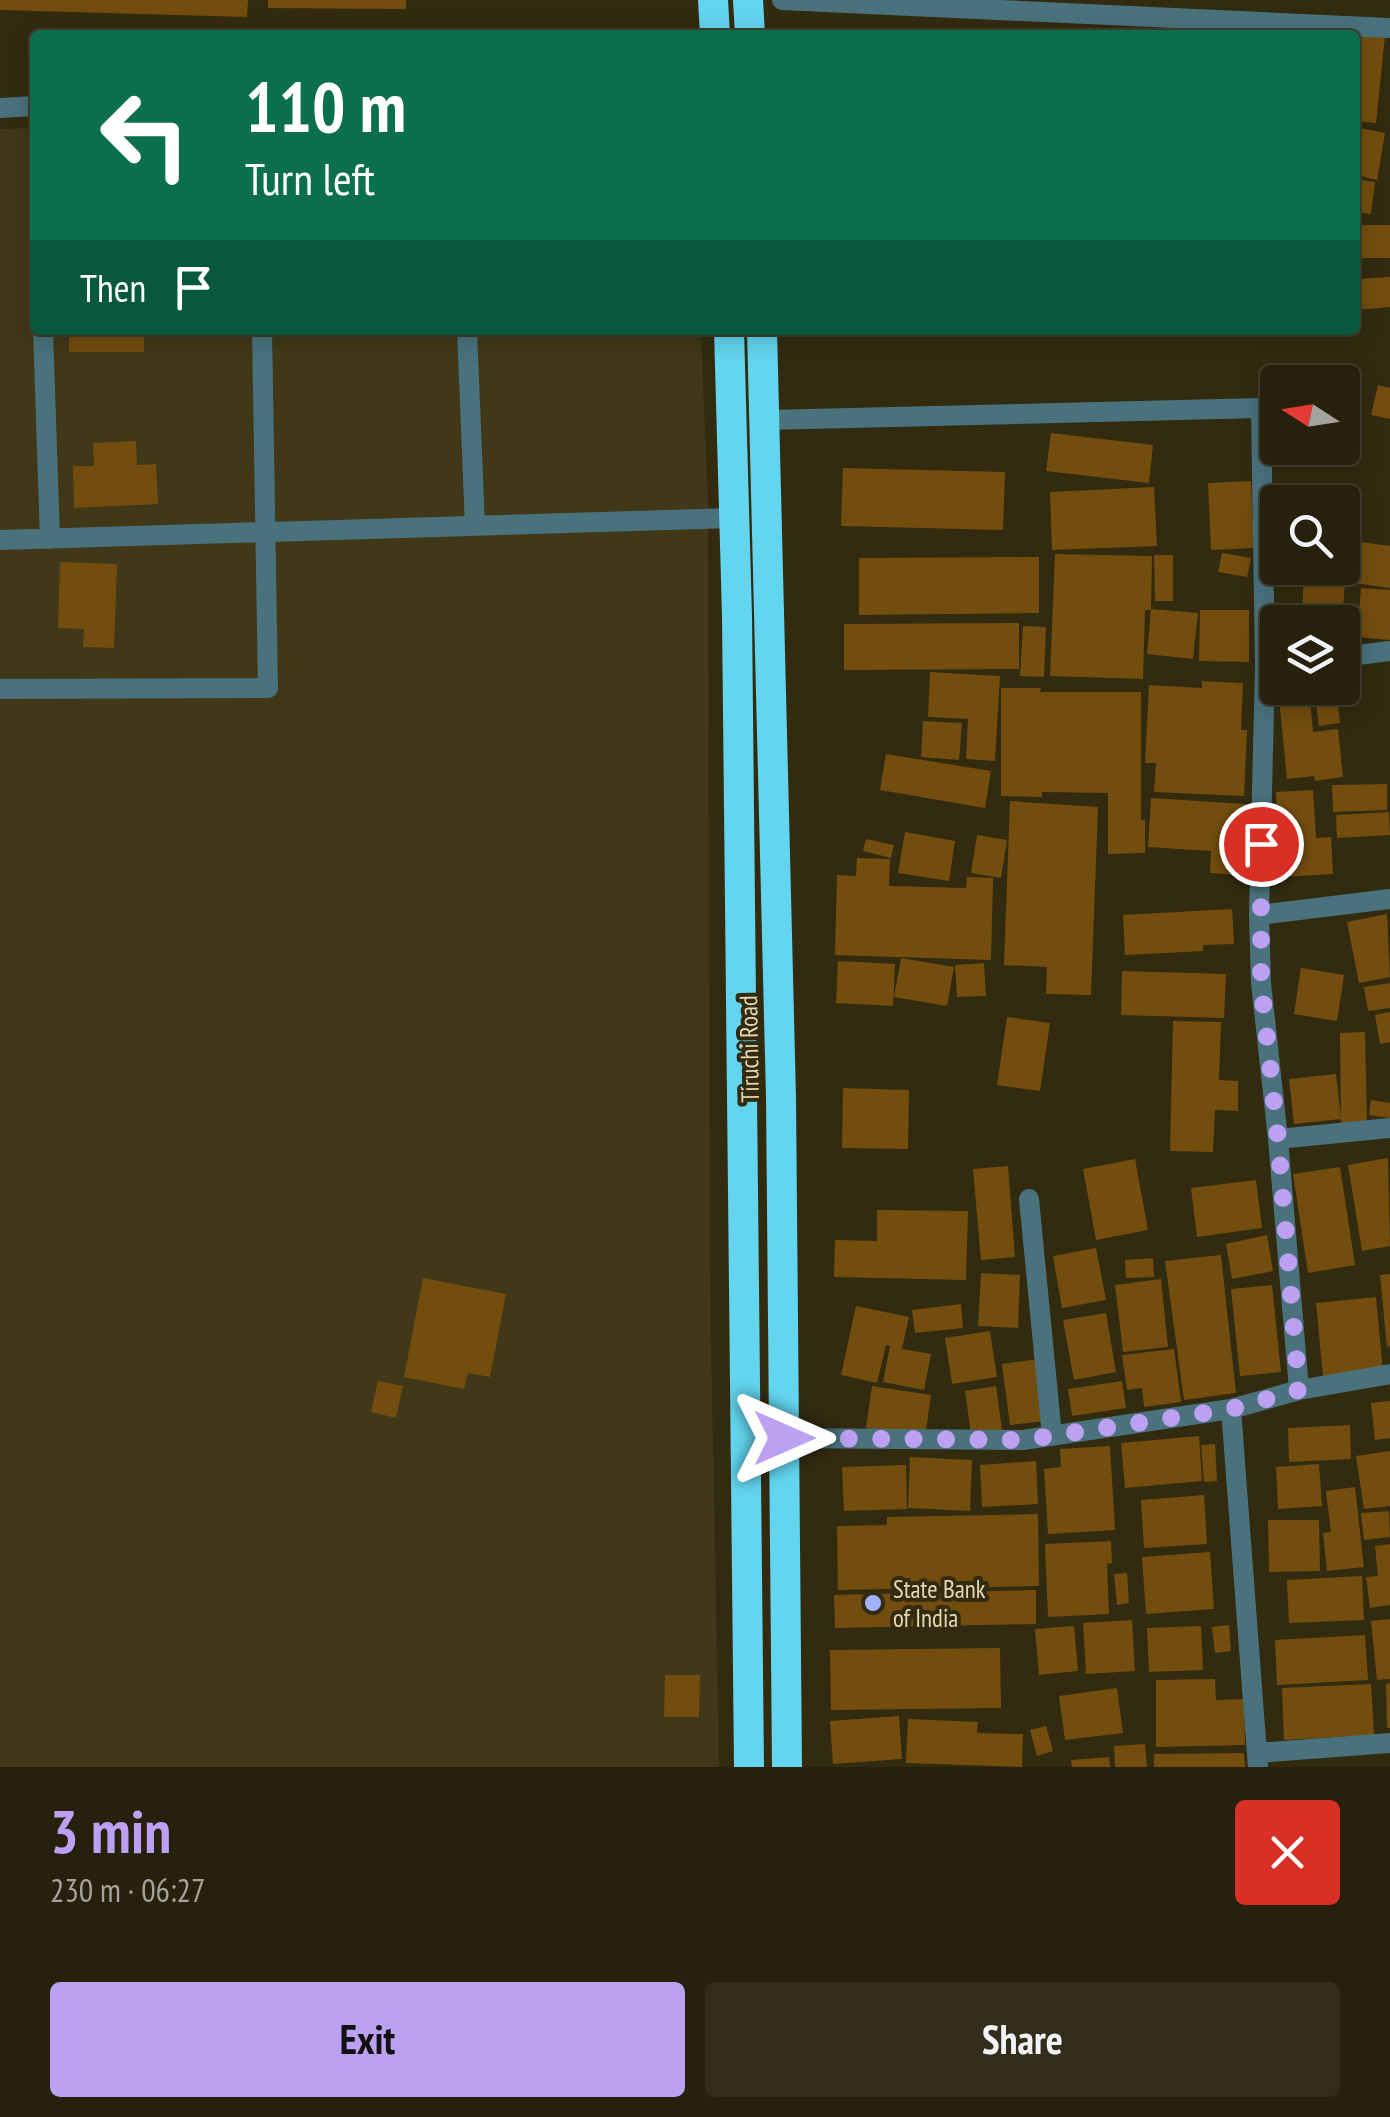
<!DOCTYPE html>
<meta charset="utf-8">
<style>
:root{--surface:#26200c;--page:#322d1a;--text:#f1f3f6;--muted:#a4a39d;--line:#423e2d;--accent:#bca0f2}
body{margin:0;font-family:"PT Sans Narrow",sans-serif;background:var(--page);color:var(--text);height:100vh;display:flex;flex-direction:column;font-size:38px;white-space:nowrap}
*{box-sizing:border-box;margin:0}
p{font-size:32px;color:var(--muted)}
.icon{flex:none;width:55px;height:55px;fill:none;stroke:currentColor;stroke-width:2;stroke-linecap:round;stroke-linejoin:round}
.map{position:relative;height:1767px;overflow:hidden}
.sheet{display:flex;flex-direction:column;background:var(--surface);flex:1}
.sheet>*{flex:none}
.guide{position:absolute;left:30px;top:30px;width:1330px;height:305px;border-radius:10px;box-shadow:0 5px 25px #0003,0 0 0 2px var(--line);background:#0b6e4f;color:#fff;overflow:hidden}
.needle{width:65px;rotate:282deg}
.buttons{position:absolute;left:1260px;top:365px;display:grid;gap:20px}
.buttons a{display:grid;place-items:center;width:100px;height:100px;border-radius:10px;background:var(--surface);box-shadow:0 5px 25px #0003,0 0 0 2px var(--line);font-size:50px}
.pin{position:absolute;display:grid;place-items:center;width:85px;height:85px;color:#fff;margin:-42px;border:5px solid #fff;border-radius:50%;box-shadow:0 2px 10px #0007}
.me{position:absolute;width:110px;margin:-55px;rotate:90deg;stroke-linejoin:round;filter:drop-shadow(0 0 8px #0008)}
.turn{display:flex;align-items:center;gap:35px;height:210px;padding:0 50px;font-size:45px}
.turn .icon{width:130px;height:130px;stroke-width:2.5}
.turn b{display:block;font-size:70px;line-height:85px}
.then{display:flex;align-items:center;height:95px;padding:0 50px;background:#0003;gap:20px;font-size:38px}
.round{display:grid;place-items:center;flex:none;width:105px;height:105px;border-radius:10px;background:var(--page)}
.head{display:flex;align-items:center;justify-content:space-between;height:170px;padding:0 50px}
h1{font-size:60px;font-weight:700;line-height:75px;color:var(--accent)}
.button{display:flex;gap:20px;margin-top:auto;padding:20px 50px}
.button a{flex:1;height:115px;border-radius:10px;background:var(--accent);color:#111;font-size:40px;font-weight:700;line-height:115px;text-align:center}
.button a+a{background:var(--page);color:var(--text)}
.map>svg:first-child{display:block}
</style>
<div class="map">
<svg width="1390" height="1767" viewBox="0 0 1390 1767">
<rect width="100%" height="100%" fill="#322b10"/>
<path fill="#403818" d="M35 128V330H701L708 506 710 1289 719 1767H0V129Z"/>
<path fill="#734d0e" d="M0 0H248L247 17 0 10Z
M268 0H406V9L268 8Z
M1355 33 1385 36 1376 123 1355 121Z
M1355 127 1385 133 1377 180 1355 175Z
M1355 179 1375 182 1371 214 1355 212Z
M1355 225H1390V258H1355Z
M1390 277V307L1355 310V279Z
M69 330H144V352H69Z
M1378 385 1390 388V419L1371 415Z
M1051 433 1153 445 1149 483 1046 471Z
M136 441 137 465 156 464 158 504 74 508 73 466H94L93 443Z
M843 468 1005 472 1003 530 841 526Z
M1251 481 1254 548 1211 550 1208 483Z
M1154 487 1157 546 1052 550 1050 492Z
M1361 542 1390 546V588L1355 583Z
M1222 553 1251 558 1247 577 1218 572Z
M1055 554 1152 556 1151 610H1145L1143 679 1050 676Z
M1154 555H1173V601H1155Z
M1039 557V613L859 615V558Z
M60 562 117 564 114 648 83 647 84 629 58 628Z
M1304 568H1346L1342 622H1302Z
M1361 588 1390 590V640L1357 637Z
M1151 609 1198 613 1193 659 1147 654Z
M1200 610H1249V662L1199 661Z
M1019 623V669L844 670V624Z
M1023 626 1046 627 1044 677 1020 676Z
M930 672 1000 676 995 761 966 759 968 719 928 717Z
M1202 681 1243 683 1241 730H1247L1244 796 1154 792 1156 763H1145L1149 685 1202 688Z
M1001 688H1041L1040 692H1141V820H1145V853L1108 854V793L1042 792V797L1001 796Z
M1278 688H1309L1313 732 1338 729 1343 777 1315 781 1314 776 1287 779Z
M1314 688H1336L1340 723 1319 726Z
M923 721 962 723 959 760 921 757Z
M886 754 991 771 985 808 880 790Z
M1387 784V810L1333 812 1332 785Z
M1313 790 1316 838 1331 837 1333 874 1281 877 1276 792Z
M1151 798 1245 804 1241 875 1210 873 1211 851 1148 847Z
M1010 801 1098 807 1091 995 1046 994 1047 967 1004 965Z
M1389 812 1390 835 1337 838 1336 815Z
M905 832 955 841 949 881 898 873Z
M977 835 1007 840 1001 878 971 873Z
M866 839 894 845 891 858 863 851Z
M857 858 890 859 889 886 966 888 967 877 993 878 991 960 835 955 837 875 856 876Z
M1232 909 1234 944 1203 945V951L1125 955 1123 915Z
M1387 914 1390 977 1359 983 1347 922Z
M901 958 954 967 947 1006 894 997Z
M838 961 895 964 893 1006 836 1003Z
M984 963 986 996 957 997 955 965Z
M1301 968 1344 975 1337 1021 1294 1014Z
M1122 971 1226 974 1224 1018 1121 1015Z
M1390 983V1008L1368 1011 1364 987Z
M1390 1012V1042L1380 1044 1375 1015Z
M1007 1017 1050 1023 1040 1091 997 1085Z
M1173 1021 1221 1022 1219 1080 1238 1081V1111L1215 1110 1213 1152 1170 1151Z
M1365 1032 1367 1123 1341 1124 1340 1033Z
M1336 1074 1341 1119 1294 1124 1289 1079Z
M843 1088 909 1090 908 1149 842 1148Z
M1371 1100 1390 1103V1118L1369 1115Z
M1388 1158 1390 1246 1362 1251 1348 1165Z
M1135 1159 1148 1230 1096 1240 1083 1169Z
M1008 1166 1015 1257 981 1260 973 1169Z
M1340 1167 1355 1265 1308 1273 1293 1174Z
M1256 1180 1262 1228 1197 1237 1191 1188Z
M877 1210 968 1211 966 1280 834 1277 835 1240 877 1241Z
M1267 1235 1273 1271 1232 1279 1226 1244Z
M1096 1248 1106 1300 1062 1308 1053 1256Z
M1221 1255 1236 1393 1184 1400 1165 1261Z
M1153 1258 1154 1277 1126 1278 1125 1260Z
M981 1273 1020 1275 1018 1328 978 1326Z
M1390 1274V1346L1387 1347 1380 1275Z
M423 1278 506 1294 490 1377 468 1373 464 1389 404 1377Z
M1161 1279 1168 1347 1123 1352 1115 1285Z
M1272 1285 1281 1372 1240 1376 1231 1289Z
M1376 1297 1383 1371 1323 1376 1316 1303Z
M961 1304 963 1328 915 1333 912 1310Z
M856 1306 909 1317 902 1349 931 1354 924 1390 883 1382 890 1346 886 1345 877 1383 841 1375Z
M1106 1313 1116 1372 1074 1380 1063 1320Z
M990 1331 997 1377 952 1384 945 1338Z
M1174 1349 1181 1402 1144 1407 1142 1388 1127 1390 1122 1355Z
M1039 1359 1046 1421 1010 1425 1002 1364Z
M378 1381 403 1386 396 1418 371 1412Z
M1122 1381 1126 1408 1072 1416 1068 1389Z
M872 1386 931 1395 925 1437 866 1428Z
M996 1386 1002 1430 971 1434 965 1391Z
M1390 1401V1438L1375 1440 1371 1403Z
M1350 1425 1351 1459 1289 1462 1288 1428Z
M1199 1436 1202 1481 1125 1488 1121 1443Z
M1215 1444 1217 1481 1204 1482 1201 1445Z
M1110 1446 1115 1530 1048 1534 1044 1469 1061 1467 1060 1449Z
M1390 1451V1506L1364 1509 1356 1456Z
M910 1457 972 1460 970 1511 908 1508Z
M1036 1461 1038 1504 982 1507 980 1465Z
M1319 1464 1322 1506 1278 1509 1276 1467Z
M906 1465 907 1509 844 1511 842 1467Z
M1355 1487 1364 1567 1327 1571 1323 1533 1331 1532 1326 1491Z
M1204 1495 1207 1544 1144 1548 1141 1500Z
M1389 1511 1390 1537 1364 1540 1361 1513Z
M1038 1514 1039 1586 838 1590 837 1526 887 1525V1517Z
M1268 1520H1319L1320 1571 1269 1572Z
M1111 1541 1112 1563 1107 1564 1109 1614 1048 1617 1045 1544Z
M1390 1544V1605L1370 1608 1366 1577 1378 1576 1375 1546Z
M1210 1552 1214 1609 1146 1614 1142 1557Z
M1127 1573 1129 1603 1117 1605 1114 1574Z
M1362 1576 1364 1620 1289 1623 1287 1580Z
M1036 1590V1624L835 1628 834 1595Z
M1390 1619V1679L1377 1680 1371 1621Z
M1132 1620 1135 1671 1086 1674 1083 1623Z
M1229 1625 1231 1651 1215 1653 1212 1627Z
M1074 1626 1078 1671 1039 1675 1035 1629Z
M1201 1626 1203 1670 1149 1672 1147 1628Z
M1365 1635 1368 1680 1277 1685 1275 1640Z
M1000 1648 1001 1708 831 1710 830 1650Z
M665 1675H700L699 1717H664Z
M1215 1679 1216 1700 1244 1699 1245 1745 1156 1747V1680Z
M1390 1683V1728H1387L1386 1684Z
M1371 1684 1374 1735 1284 1740 1282 1688Z
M1117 1688 1123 1733 1065 1740 1059 1696Z
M899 1716 902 1759 833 1764 830 1721Z
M908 1719 978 1722 977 1733 1023 1734 1022 1767 906 1763Z
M1046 1726 1053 1751 1037 1756 1030 1730Z
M1145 1744 1147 1767H1115L1114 1746Z
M1244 1753 1245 1767H1154V1754Z
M1109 1757 1110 1767H1072L1071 1760Z"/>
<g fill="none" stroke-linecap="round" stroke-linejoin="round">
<path stroke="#49727d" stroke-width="20" d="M782 0 1390 28
M0 108 35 106
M43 330 50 539
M467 330 475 526
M766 420 1261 408 1265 666 1259 915 1261 983 1278 1139 1299 1390
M0 540 734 518
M1342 657 1390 651
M0 689 268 688 262 330
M1259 915 1390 899
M1278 1139 1390 1128
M1029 1199 1052 1436
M1231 1409 1258 1767
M784 1438 1023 1440 1231 1409 1299 1390 1390 1374
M1257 1753 1390 1743"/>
<path stroke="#63d5ef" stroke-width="30" d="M713 0 715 35
M748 0 750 35
M729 330 737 616 749 1767
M762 330 781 1097 787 1767"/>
</g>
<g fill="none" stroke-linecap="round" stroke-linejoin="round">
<path stroke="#bca0f2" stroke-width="18" stroke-dasharray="0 32.4" d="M784 1438 1024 1440 1231 1409 1299 1390 1278 1139 1261 983V844"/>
</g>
<circle fill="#a3b2fd" stroke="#322b10" stroke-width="4" cx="873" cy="1603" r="10"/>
<g text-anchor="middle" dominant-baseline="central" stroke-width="8" stroke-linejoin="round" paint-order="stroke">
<g font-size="25" fill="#e3d8b0" stroke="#322b10">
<text transform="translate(749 1049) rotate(-91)">Tiruchi Road</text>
</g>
<g font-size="25" fill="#e3d8b0" stroke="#322b10" text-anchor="start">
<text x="893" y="1589">State Bank<tspan x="893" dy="29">of India</tspan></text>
</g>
</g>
</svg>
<div class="buttons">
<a><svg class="needle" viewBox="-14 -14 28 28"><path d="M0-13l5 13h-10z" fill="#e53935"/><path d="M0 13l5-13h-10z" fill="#a4a39d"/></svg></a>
<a><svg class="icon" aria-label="search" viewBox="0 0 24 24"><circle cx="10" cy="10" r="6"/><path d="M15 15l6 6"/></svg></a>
<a><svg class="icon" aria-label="layers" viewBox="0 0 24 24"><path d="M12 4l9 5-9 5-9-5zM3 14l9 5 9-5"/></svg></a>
</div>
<div class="pin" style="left:1261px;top:844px;background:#d93025"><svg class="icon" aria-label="arrive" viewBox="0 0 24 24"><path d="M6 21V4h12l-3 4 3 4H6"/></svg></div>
<svg class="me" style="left:784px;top:1438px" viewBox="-20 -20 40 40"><path d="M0-17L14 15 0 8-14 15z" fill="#bca0f2" stroke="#fff" stroke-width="4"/></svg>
<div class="guide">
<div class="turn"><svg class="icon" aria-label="left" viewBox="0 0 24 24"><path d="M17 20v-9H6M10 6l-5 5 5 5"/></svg><div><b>110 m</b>Turn left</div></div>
<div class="then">Then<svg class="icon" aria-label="arrive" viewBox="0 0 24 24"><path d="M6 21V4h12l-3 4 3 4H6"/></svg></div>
</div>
</div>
<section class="sheet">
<div class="head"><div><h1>3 min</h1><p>230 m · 06:27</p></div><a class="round" style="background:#d93025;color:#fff"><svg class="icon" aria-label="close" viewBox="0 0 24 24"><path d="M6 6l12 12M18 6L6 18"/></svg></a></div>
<div class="button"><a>Exit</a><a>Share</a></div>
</section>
